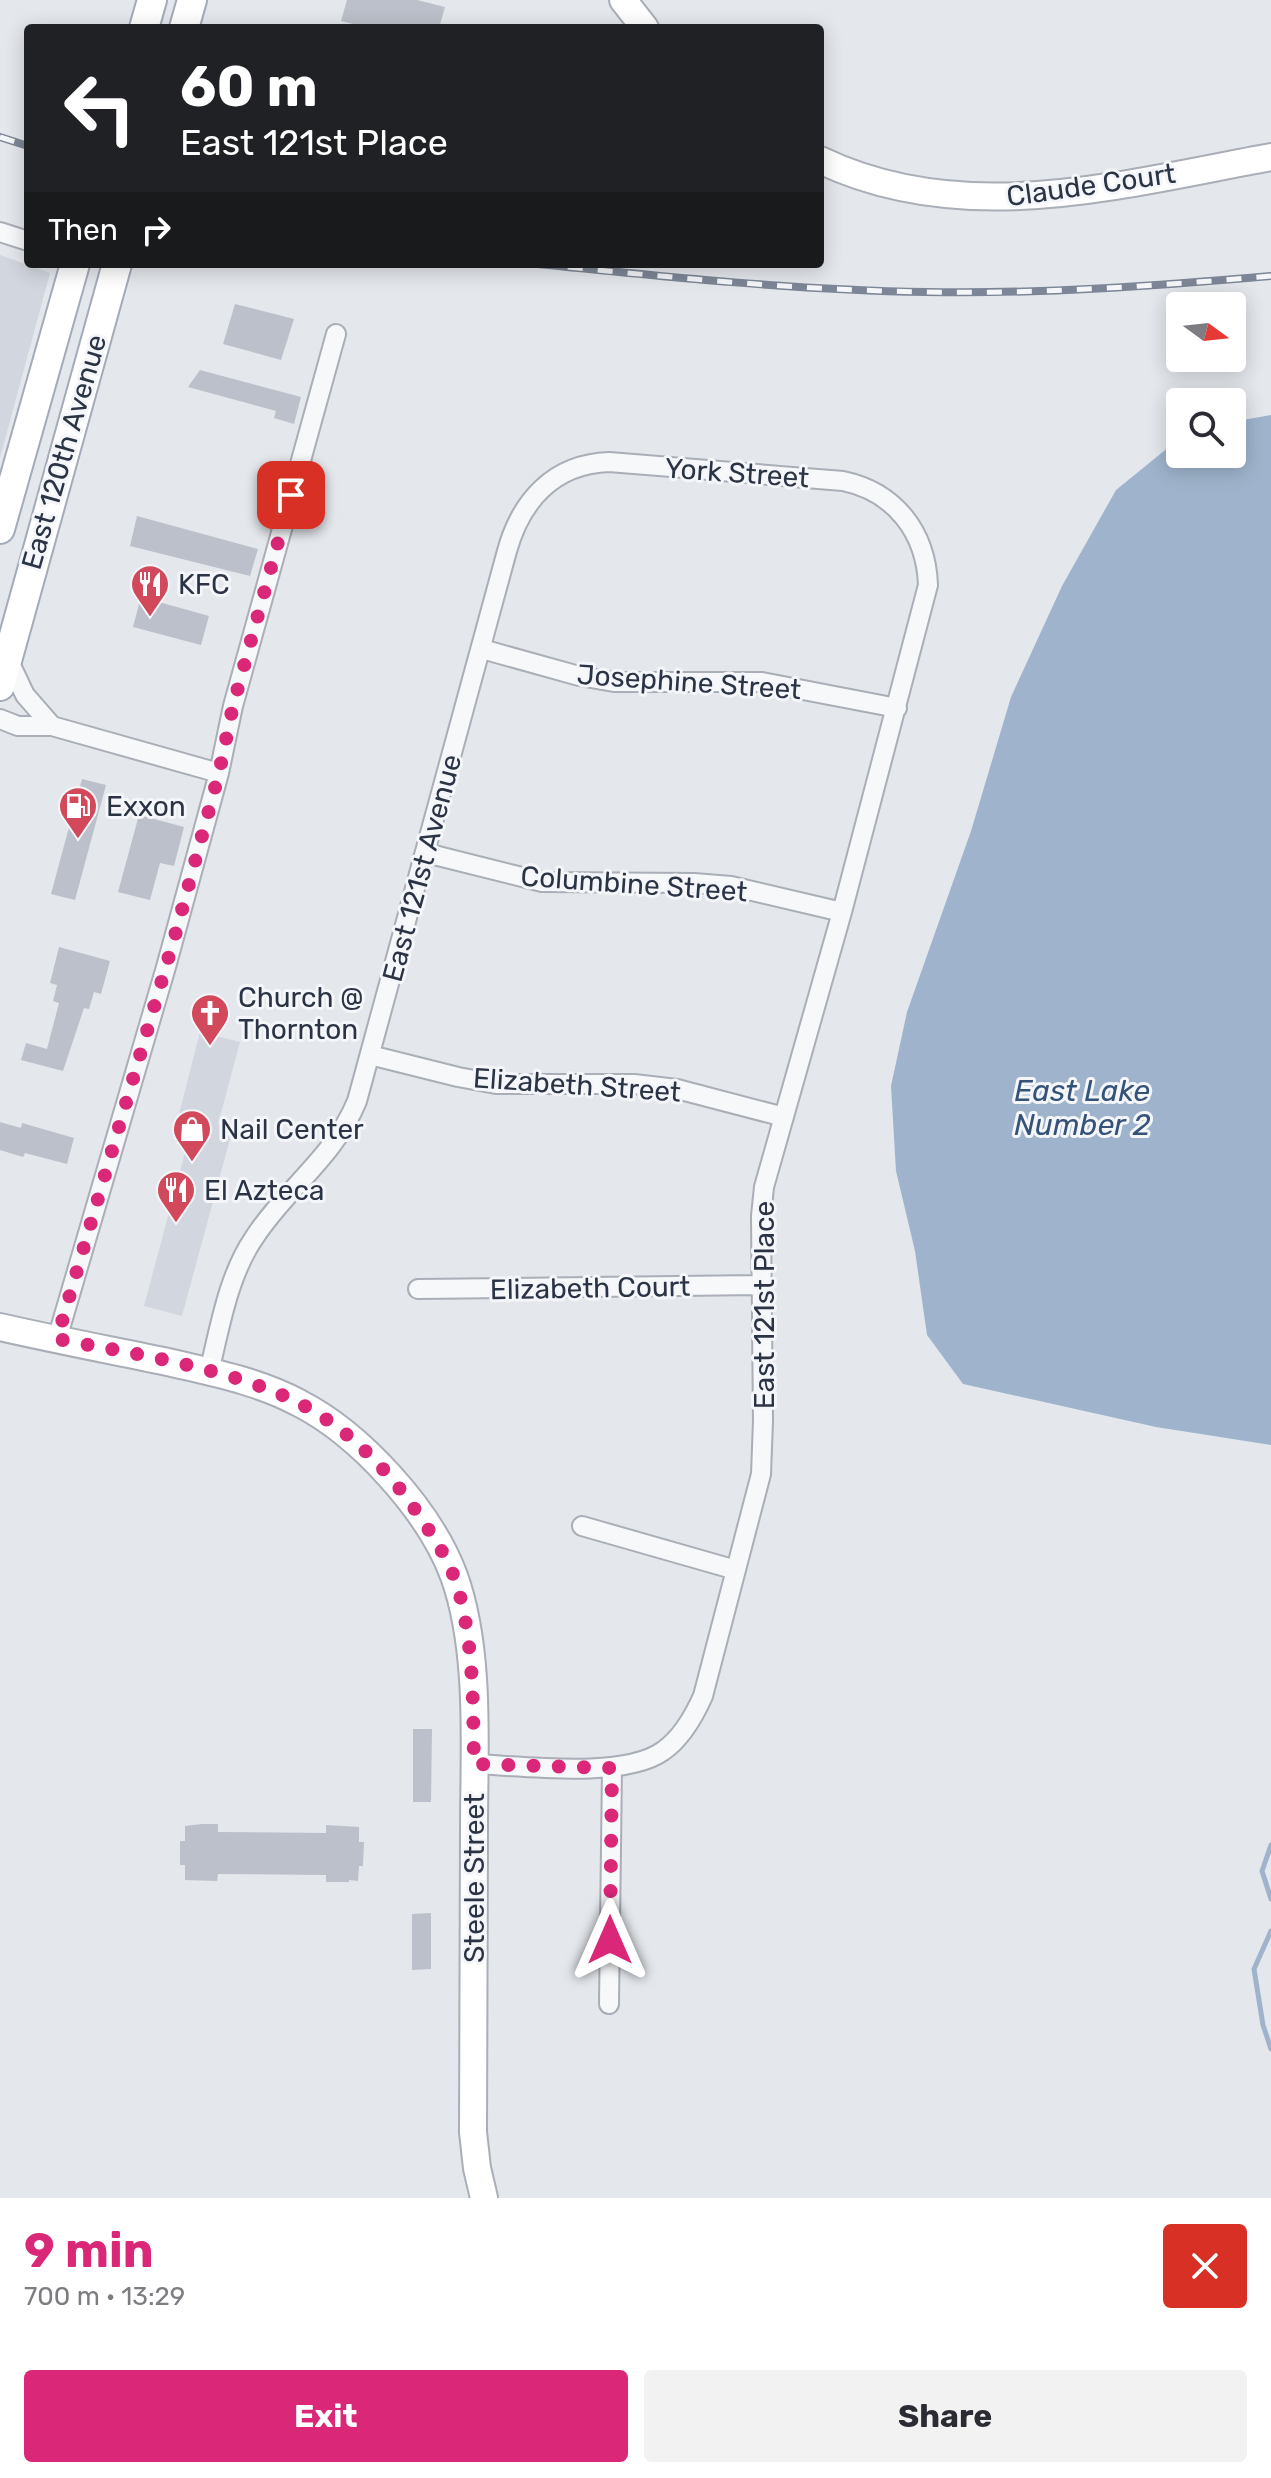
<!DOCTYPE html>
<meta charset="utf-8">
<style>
:root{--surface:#fff;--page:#f2f2f3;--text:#2b2b33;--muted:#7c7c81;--accent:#db2777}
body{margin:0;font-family:Rubik,sans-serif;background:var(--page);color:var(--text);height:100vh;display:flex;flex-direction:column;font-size:30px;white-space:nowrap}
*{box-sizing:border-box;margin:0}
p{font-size:26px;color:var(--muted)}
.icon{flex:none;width:44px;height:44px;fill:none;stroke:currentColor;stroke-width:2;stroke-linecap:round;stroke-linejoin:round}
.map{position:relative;height:2198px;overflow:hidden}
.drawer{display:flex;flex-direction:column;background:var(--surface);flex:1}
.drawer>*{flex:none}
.banner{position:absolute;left:24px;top:24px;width:800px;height:244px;border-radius:8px;box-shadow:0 4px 20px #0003;background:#202124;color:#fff;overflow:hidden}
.needle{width:52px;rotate:105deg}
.controls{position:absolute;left:1166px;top:292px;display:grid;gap:16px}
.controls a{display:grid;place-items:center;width:80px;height:80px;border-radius:8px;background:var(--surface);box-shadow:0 4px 20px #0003;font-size:40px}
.pin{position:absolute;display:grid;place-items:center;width:68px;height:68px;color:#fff;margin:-34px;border-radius:16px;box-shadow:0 4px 12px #0006}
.me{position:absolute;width:88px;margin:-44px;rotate:0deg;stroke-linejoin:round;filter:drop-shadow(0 0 6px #0008)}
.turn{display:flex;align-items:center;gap:28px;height:168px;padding:0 24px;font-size:36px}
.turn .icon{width:104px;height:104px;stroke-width:2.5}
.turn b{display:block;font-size:56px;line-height:68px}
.then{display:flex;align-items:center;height:76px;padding:0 24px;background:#0003;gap:16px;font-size:30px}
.round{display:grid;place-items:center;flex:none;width:84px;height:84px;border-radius:8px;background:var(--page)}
.head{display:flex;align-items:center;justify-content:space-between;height:136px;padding:0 24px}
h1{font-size:48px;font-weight:700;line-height:60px;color:var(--accent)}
.primary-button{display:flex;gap:16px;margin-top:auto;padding:16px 24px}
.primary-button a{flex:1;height:92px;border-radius:8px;background:var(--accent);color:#fff;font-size:32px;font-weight:700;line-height:92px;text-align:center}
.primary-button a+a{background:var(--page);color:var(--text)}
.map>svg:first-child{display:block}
</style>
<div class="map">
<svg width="1271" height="2198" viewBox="0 0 1271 2198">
<rect width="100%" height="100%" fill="#e4e7ec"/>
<path fill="#d2d6de" d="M0 255 50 273 0 458Z
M200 1032 240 1042 218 1124 233 1128 182 1316 144 1306 194 1119 179 1114Z"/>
<path fill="#9fb4cc" d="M1271 415V1445L1156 1427 963 1384 927 1335 915 1251 896 1171 891 1086 907 1012 971 831 1011 697 1062 586 1116 490 1180 438V454H1232V422Z"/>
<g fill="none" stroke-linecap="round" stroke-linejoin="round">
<path stroke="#9fb4cc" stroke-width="5" d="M1271 1845 1262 1871 1271 1899
M1271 1931 1254 1969 1263 2025 1271 2049"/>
</g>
<path fill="#bbc0ca" d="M347 0H417L445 7 439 28H369L341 21Z
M235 304 294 319 281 360 223 344Z
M200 370 301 397 294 424 274 418 276 411 188 387Z
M137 516 258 549 250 576 130 546Z
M141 597 209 616 201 645 133 627Z
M82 779 106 785 75 900 51 894Z
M139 815 184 827 174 866 160 863 150 900 118 892Z
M59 947 110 961 101 994 94 992 89 1009 84 1008 63 1071 21 1060 26 1043 47 1049 59 1003 53 1001 57 985 50 983Z
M0 1122 21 1128 22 1123 74 1138 67 1164 25 1153 23 1157 0 1150Z
M413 1729H432L431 1802H413Z
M202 1824H218V1832L326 1833V1825L359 1827V1842H364L363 1866H359L358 1881 349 1880V1882H326V1875L218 1874 217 1881 185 1880V1865H180V1841H185V1826Z
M431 1913V1969L412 1970V1914Z"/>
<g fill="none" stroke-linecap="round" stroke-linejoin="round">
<g stroke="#a9aeb7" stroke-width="22">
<path id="street" d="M0 232 28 241
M482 649 579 676 614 682H762L897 708
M8 659 25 695 52 726
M0 719 18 726H52L219 773
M426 853 542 882 694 883 731 886 842 912
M370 1055 458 1077 496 1084H634L677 1089 784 1117
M418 1289 761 1285
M57 1339 166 967 219 773 233 706 336 334
M209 1372C220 1327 228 1276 254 1238 287 1187 333 1159 357 1101L507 551C521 501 553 464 609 462L843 481C895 492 926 532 928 585L842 912 764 1187 761 1216 763 1421 761 1474 703 1696C694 1716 682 1738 663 1751 624 1779 523 1766 474 1764
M582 1526 736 1570
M609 2004 612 1768"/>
</g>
<g stroke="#a9aeb7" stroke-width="30">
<path id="secondary" d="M623 0 645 28
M820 160C964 229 1123 184 1271 157
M0 1327C57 1340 115 1351 172 1363 215 1373 260 1382 299 1403 360 1434 430 1511 454 1576 481 1651 474 1749 474 1828 473 1929 474 2031 473 2132L477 2168 484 2198"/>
</g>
<g stroke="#a3abb8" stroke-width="32">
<path id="primary" d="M144 28 152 0
M184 28 192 0
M0 529 75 264
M0 686 117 264"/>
</g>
<use href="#street" stroke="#f7f8fa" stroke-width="18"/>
<use href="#secondary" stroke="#fff" stroke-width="26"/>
<use href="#primary" stroke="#fff" stroke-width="28"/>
<g stroke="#7d8696" stroke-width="8">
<path id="rail" d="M0 137 28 146
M538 264C667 277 796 290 926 292 1041 294 1156 286 1271 276"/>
</g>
<use href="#rail" stroke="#f4f6f9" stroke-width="5" stroke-dasharray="15" stroke-linecap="butt"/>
</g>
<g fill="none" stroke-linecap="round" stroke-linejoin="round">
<path stroke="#db2777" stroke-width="14" stroke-dasharray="0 25.2" d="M291 495 233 706 219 773 176 932 57 1339C131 1353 233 1369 299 1403 347 1428 388 1469 418 1514 437 1542 454 1567 461 1600 474 1654 473 1710 474 1764L612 1768 610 1940"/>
</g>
<defs>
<g id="restaurant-pin" transform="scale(2)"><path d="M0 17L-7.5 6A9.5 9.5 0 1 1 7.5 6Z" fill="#d1495b" stroke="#f4f6f9"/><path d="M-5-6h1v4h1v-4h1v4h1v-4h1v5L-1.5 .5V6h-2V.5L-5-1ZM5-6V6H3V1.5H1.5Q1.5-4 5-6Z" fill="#fff"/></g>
<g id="fuel-pin" transform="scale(2)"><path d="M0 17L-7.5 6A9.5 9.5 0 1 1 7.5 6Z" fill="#d1495b" stroke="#f4f6f9"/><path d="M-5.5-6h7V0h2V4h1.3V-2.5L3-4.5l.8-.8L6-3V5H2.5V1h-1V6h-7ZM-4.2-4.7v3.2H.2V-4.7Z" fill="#fff"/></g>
<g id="church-pin" transform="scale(2)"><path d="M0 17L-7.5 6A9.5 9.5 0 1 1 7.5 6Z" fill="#d1495b" stroke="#f4f6f9"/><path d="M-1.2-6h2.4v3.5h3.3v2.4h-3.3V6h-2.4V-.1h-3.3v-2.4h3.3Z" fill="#fff"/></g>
<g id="shop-pin" transform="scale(2)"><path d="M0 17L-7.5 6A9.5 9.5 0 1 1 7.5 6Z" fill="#d1495b" stroke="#f4f6f9"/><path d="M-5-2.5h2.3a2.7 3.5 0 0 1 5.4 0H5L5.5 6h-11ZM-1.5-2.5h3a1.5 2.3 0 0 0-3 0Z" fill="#fff"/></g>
</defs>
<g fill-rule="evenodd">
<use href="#restaurant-pin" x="150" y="584"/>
<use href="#fuel-pin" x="78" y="806"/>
<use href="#church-pin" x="210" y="1013"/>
<use href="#shop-pin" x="192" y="1129"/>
<use href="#restaurant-pin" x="176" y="1190"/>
</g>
<g text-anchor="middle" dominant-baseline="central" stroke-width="6" stroke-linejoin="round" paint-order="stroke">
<g font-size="28" fill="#2b3445" stroke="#f4f6f9">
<text transform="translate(1091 185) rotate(-8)">Claude Court</text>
<text transform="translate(64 452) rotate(-74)">East 120th Avenue</text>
<text transform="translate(737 473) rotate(4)">York Street</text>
<text transform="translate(689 682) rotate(4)">Josephine Street</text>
<text transform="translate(422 868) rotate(-75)">East 121st Avenue</text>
<text transform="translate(634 884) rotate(4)">Columbine Street</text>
<text transform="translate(577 1085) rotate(4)">Elizabeth Street</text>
<text transform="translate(590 1288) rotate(-1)">Elizabeth Court</text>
<text transform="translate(764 1305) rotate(-90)">East 121st Place</text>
<text transform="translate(474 1878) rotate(-90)">Steele Street</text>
</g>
<g font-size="28" fill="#2b3445" stroke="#f4f6f9" text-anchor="start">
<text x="178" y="584">KFC</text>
<text x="106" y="806">Exxon</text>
<text x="238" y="997">Church @<tspan x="238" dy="32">Thornton</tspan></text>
<text x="220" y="1129">Nail Center</text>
<text x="204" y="1190">El Azteca</text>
</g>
<g font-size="30" font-style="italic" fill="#34527a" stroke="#f4f6f9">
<text x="1082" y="1091">East Lake<tspan x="1082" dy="34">Number 2</tspan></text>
</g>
</g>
</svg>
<div class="controls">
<a><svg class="needle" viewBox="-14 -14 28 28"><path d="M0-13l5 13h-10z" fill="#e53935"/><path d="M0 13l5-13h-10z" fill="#7c7c81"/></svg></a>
<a><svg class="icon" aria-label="search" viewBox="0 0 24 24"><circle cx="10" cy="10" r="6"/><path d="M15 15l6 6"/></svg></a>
</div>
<div class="pin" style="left:291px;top:495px;background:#d93025"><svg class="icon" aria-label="arrive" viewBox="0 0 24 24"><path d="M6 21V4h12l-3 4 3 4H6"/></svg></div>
<svg class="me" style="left:610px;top:1940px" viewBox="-20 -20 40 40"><path d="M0-17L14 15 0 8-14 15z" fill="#db2777" stroke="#fff" stroke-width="4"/></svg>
<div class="banner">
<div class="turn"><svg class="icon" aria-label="left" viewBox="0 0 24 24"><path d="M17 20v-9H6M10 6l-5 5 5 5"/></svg><div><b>60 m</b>East 121st Place</div></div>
<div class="then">Then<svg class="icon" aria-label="right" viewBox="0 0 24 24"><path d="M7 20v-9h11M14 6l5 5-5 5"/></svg></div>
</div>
</div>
<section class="drawer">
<div class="head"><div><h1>9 min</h1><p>700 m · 13:29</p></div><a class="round" style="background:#d93025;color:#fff"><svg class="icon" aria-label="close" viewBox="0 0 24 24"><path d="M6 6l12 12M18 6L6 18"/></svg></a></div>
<div class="primary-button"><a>Exit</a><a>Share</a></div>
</section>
